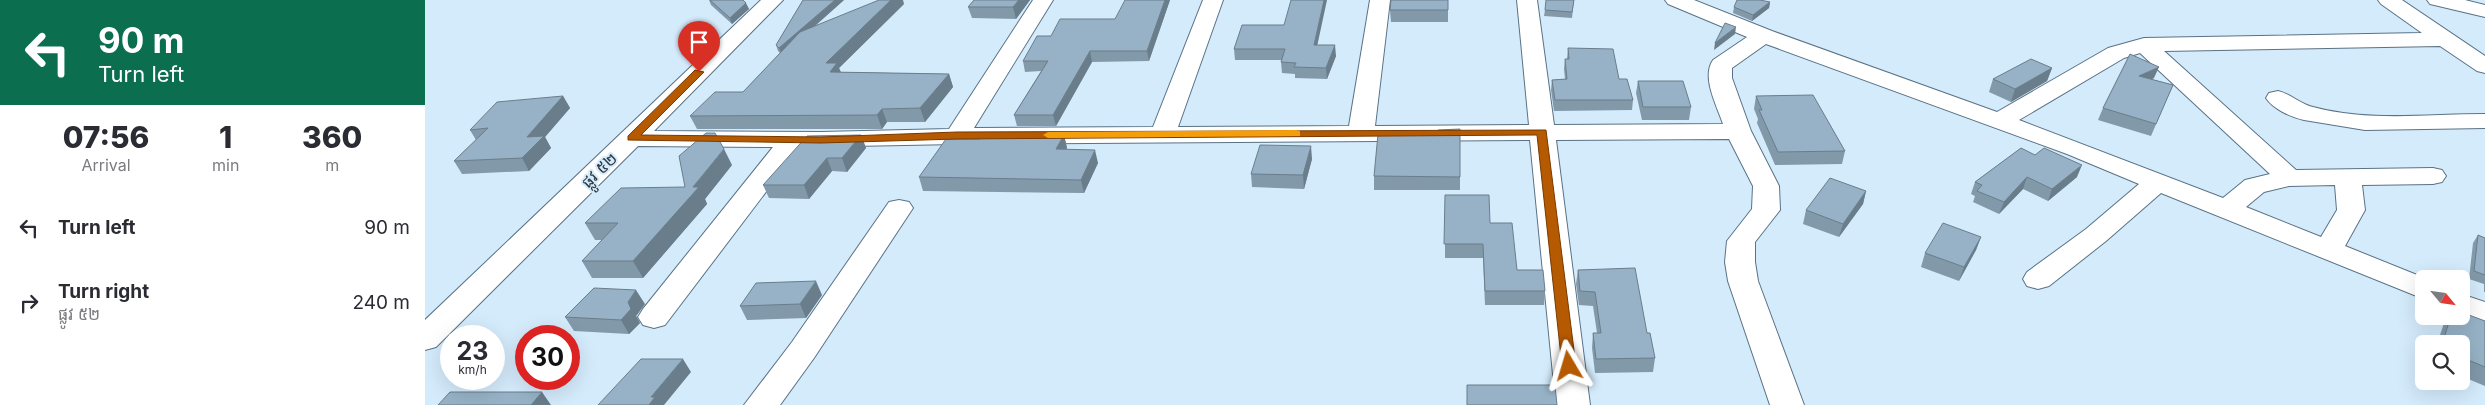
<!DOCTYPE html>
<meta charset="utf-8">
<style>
:root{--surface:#fff;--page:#f2f2f3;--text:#2b2b33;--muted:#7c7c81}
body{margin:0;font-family:Inter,"Noto Sans Khmer",sans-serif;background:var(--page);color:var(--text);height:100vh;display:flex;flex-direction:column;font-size:19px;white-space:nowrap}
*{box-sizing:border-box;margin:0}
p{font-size:16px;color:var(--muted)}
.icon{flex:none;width:28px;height:28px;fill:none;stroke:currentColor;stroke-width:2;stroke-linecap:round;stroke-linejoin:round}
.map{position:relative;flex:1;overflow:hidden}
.drawer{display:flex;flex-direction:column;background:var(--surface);width:425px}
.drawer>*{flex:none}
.guide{background:#0b6e4f;color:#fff;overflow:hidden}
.needle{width:32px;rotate:119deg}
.fabs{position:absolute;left:1990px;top:270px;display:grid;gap:10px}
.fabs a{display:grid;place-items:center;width:55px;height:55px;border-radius:8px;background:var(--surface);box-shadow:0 5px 20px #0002;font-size:25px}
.speed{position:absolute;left:15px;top:325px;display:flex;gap:10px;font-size:25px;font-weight:700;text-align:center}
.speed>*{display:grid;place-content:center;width:65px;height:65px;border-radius:50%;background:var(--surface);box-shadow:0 5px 20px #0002;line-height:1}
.speed small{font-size:12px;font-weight:400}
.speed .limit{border:8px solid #d22;background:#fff;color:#111}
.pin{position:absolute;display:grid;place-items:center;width:42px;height:42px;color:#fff;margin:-51px -21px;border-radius:50% 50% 50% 0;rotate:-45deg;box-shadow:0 0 5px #0007}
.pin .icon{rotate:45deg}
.me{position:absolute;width:55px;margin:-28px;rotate:353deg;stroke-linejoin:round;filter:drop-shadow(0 0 4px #0008)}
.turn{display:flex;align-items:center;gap:18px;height:105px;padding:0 15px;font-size:22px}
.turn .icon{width:65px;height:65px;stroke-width:2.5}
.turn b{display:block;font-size:35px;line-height:42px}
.eta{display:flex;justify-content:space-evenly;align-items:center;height:85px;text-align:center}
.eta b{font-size:30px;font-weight:800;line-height:35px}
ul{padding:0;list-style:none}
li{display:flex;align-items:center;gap:15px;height:75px;padding:0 15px}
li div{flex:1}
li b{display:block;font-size:19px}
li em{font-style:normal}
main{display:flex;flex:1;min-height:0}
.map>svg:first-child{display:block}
</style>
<main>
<section class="drawer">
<div class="guide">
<div class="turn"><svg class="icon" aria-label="left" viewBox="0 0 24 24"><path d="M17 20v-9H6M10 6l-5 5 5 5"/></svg><div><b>90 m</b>Turn left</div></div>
</div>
<div class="eta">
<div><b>07:56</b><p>Arrival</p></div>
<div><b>1</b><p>min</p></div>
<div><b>360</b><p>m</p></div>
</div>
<ul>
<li><svg class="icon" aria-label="left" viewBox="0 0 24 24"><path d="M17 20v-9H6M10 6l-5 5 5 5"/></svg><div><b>Turn left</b></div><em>90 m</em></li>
<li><svg class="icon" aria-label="right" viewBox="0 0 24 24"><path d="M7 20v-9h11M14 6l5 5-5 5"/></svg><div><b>Turn right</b><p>ផ្លូវ ៥២</p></div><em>240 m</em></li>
</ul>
</section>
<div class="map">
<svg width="2060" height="405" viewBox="0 0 2060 405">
<rect width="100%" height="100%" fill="#d4ebfc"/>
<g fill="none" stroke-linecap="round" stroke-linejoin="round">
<g stroke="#597285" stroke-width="2">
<path id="minor" d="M336 0H358L229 131 396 132 524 129 608 0H628L549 128 728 127 778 0H798L753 127 924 126 945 0H965L950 126 1104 125 1092 0H1112L1129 125 1298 124C1292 106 1276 77 1288 60L1322 37 1243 4 1240 0H1269L1347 31 1572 112 1683 48 1719 38 1997 33 1956 4 1953 0H1977L2060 56V73L2052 71 2015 46 1739 51 1871 170 2008 168 2017 170 2021 176 2017 182 2008 184 1937 185 1940 210 1920 246 2002 279H1999V299L1736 193 1681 241 1624 286 1613 289 1602 286 1598 279 1602 272 1661 229 1714 184 1642 154 1341 44 1307 68V78L1326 131 1354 186 1355 210 1330 242V262L1333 281 1379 405H1345L1303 281 1300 262 1302 241 1327 209 1328 186 1304 139 1131 140 1165 405H1131L1105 140 532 144 375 147 240 325 229 328 218 325 213 317 218 309 348 147 213 146 11 347 0 350V320ZM1715 53 1845 174 1820 180 1798 198 1594 120 1699 58ZM1910 185 1912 210 1896 237 1821 207 1839 192 1864 186Z
M2002 0H2040L2060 5V17L2005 4Z
M1853 91C1866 94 1875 104 1888 107 1943 122 2003 114 2060 114V128L1940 130 1879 120C1866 117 1848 109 1841 98L1844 93Z
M474 200 484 202 488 208 389 358 355 405H319L367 342 464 202Z
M2036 294 2060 302V324L2036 316Z"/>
</g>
<use href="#minor" fill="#fff" fill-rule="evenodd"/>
</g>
<path fill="#8299aa" d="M284 0H318L324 9 307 24 286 5Z
M378 0H419L390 26 479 4 414 68 416 72 524 74 528 87 500 122H462L457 129H272L265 116 318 92 355 53 353 51 351 45Z
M549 0H605L591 19 547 18 543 7Z
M745 0 724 61 667 62 631 126H592L589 115 616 71 600 72 598 61 626 36 690 19Z
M1023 0V22H966L965 10Z
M1149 0 1147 18 1119 16 1120 10Z
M1345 2 1344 8 1327 21 1308 13 1309 7Z
M893 45 911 56 902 79 870 78V74L857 73 856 62 857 60H810L809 49Z
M1143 48 1194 79 1208 100 1207 110 1129 111 1126 90 1127 80 1140 79 1139 69 1140 59H1142Z
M1705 54 1729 78 1726 79 1748 85 1726 136 1673 120 1678 108Z
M1627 68 1622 81 1586 102 1564 92 1568 79Z
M1213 81 1266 107 1264 120H1217L1211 93Z
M138 96 145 108 120 137 126 148 104 171 37 174 29 161 51 140 45 130Z
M1331 96 1420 151 1417 164 1350 165 1332 123 1333 119 1329 109Z
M1035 129V190H949V176Z
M436 135 441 148 422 172 407 171 384 199 344 198 338 185Z
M639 135 642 148 641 149 673 163 659 193 498 191 494 177 555 139 574 136Z
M1596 148 1652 177 1623 201 1598 189 1574 214 1548 202 1550 196 1546 194 1550 182Z
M887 159 879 189 827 187 826 174Z
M307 165 280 199 282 204 218 278H167L157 261 177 240H170L160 223 260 187Z
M1441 191 1438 204 1414 237 1378 224 1381 210Z
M1020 195 1065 223 1092 270 1120 291 1119 305H1060L1058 258H1020Z
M2053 235 2060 238V292H2059V284L2044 279 2048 243Z
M1556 237 1551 250 1534 281 1496 267 1500 253Z
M1153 270 1222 333 1230 358 1228 372 1170 373 1167 348 1168 333H1172L1168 306 1154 305 1151 284Z
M397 295 381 318 322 320 315 306Z
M220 304 211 316 215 323 204 334 149 331 140 317Z
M2024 316H2036L2060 321V386L2036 376V344H2012L2019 323Z"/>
<path fill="#6a7d8b" d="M410 0H419L357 55 354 48Z
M466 0H478L479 4 414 68 417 76 410 85 401 63Z
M594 0H605L591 19 588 7Z
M740 0H745L724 61 722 51Z
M899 0H902L890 56 889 45Z
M1345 2 1344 8 1327 21 1328 15Z
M321 3 324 9 307 24 305 18Z
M1311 27 1310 34 1289 50 1290 43Z
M910 45 911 56 902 79 901 68Z
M665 51 667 62 631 126 628 115Z
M1734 67 1729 78 1709 88 1714 76Z
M1627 68 1622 81 1586 102 1590 89Z
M524 74 528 87 500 122 495 108Z
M138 96 145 108 120 137 126 148 104 171 97 158 102 137Z
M457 109 462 122 457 129 452 115Z
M436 135 441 148 422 172 417 158Z
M639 135 642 148 634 162 631 149Z
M886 146 887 159 879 189 878 175Z
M299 149 307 165 280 199 282 204 218 278 208 261Z
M670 150 673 163 659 193 656 180Z
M402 158 407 171 384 199 379 185Z
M1657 165 1652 177 1623 201 1627 189Z
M1602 177 1598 189 1574 214 1579 202Z
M1441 191 1438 204 1414 237 1418 224Z
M1556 237 1551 250 1534 281 1539 267Z
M391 281 397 295 381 318 375 304Z
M211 290 220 304 211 316 215 323 204 334 196 320 203 302Z
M258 359 266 372 239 405H224L226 397Z
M117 392 126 405H106Z"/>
<path fill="#97b2c6" stroke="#6a7d8b" d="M285 0H318L321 3 305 18Z
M378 0H410L354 48 351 45Z
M454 0H466L401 63H412L405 72 524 74 495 108 457 109 452 115 265 116 290 92H318L375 32Z
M549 0H594L588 7H543Z
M700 0H740L722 51H665L628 115H589L623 61H598L612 36H626L635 19H690Z
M866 0H899L889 45H910L901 68 869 67 871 63 856 62 860 49H809L817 25H859Z
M966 0H1023V10H965Z
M1121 0H1149L1147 12 1120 10Z
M1312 0H1335L1345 2 1328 15 1309 7Z
M1300 23 1311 27 1290 43Z
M1143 48 1188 49 1194 79H1202L1208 100H1130L1127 80 1142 79 1140 59H1144Z
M1705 54 1734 67 1714 76 1748 85 1731 124 1678 108Z
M1606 59 1627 68 1590 89 1568 79Z
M1213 81H1258L1266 107H1218Z
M1388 95 1420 151 1353 152 1334 110H1337L1331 96Z
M138 96 102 137 119 136 97 158 29 161 63 128 45 130 72 102Z
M1035 129V177L949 176 953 134 1013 133V130Z
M281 133H290L299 149 268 187H274L208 261H157L193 223H160L196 188 260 187 254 156Z
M576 133 639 135 631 149 670 150 656 180 494 177 521 139H555L557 136H574Z
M436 135 417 158H402L379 185H338L382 136Z
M835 145 886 146 878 175 826 174Z
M1596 148 1610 155 1619 148 1657 165 1627 189 1602 177 1579 202 1552 191 1557 185 1550 182Z
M1405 178 1441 191 1418 224 1381 210Z
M1020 195H1064L1065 223H1087L1092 270H1118L1120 291H1060L1058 244H1019Z
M1518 223 1556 237 1539 267 1500 253Z
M2053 235 2060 238V275L2049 271Z
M1210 268 1222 333H1225L1230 358 1171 359 1168 333H1176L1170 292 1155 291 1153 270Z
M391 281 375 304 315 306 331 283Z
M169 288 211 290 203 302 206 309 196 320 140 317Z
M2036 312 2060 321V367L2036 357V344H2017L2026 316H2036Z
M216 359H258L226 397H230L224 405H173Z
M1042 385H1130L1132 405H1042Z
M25 392H117L106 405H13Z"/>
<path fill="#b65a01" stroke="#763a01" d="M270 70 279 72 216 135 396 137 532 132 1121 130 1151 366 1144 371 1137 366 1112 135 532 139 396 143 203 140V136Z"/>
<path fill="#f59e0b" d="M871 130 875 131V136L623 138 618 135 623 132Z"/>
<g text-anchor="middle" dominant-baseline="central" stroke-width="4" stroke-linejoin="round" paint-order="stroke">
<g font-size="16" fill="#2d3840" stroke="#d4ebfc">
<text transform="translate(174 170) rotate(-44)">ផ្លូវ ៥២</text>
</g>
</g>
</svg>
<div class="fabs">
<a><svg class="needle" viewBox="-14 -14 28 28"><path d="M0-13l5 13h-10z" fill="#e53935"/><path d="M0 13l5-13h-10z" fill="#7c7c81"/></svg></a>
<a><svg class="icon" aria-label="search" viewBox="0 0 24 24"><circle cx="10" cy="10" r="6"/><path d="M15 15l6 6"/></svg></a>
</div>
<div class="speed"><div>23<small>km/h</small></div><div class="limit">30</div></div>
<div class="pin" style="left:274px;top:72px;background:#d93025"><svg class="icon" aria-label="arrive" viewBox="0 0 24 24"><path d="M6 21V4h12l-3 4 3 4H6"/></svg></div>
<svg class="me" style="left:1144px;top:366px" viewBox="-20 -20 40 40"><path d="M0-17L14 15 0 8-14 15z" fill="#b65a01" stroke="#fff" stroke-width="4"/></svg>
</div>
</main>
